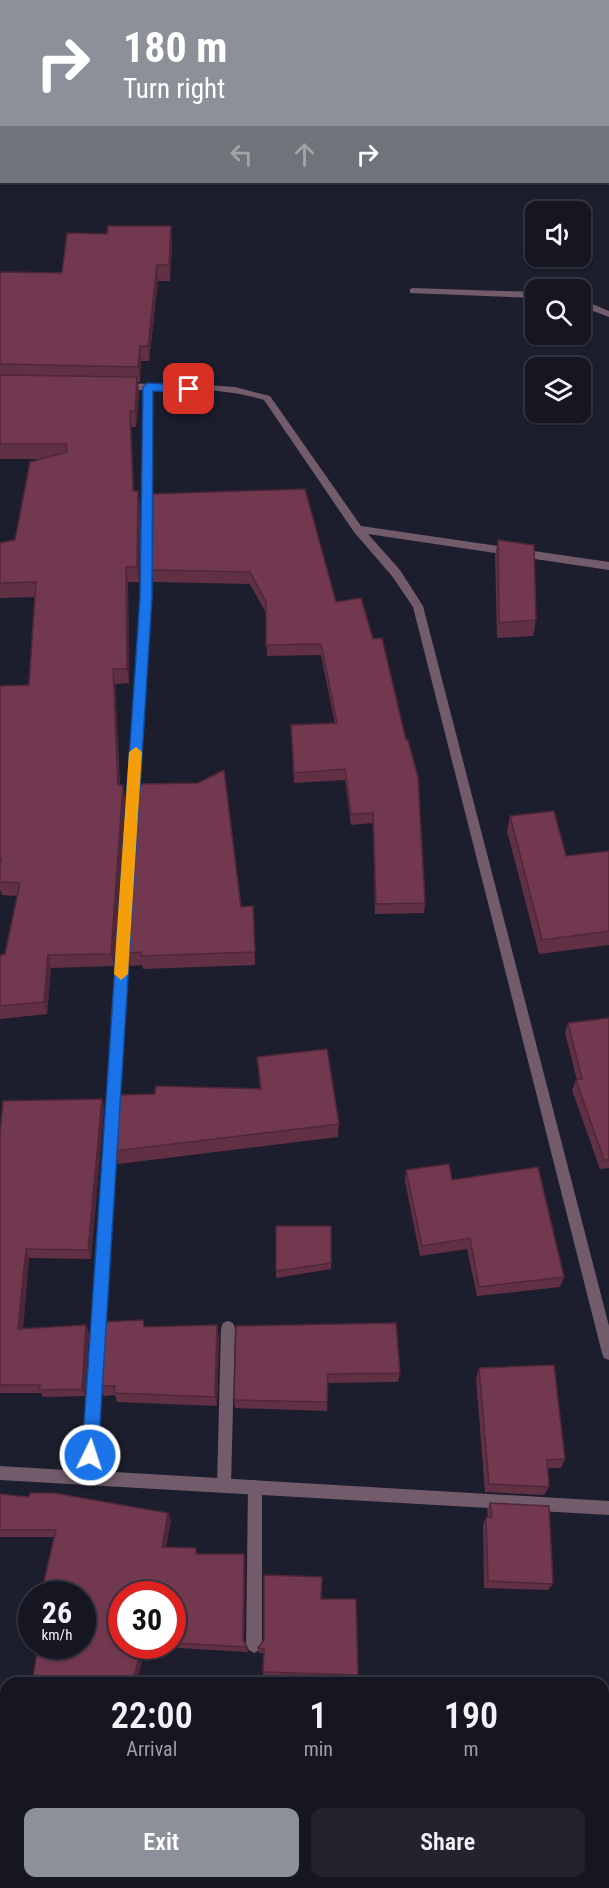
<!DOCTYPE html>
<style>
:root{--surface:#161622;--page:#23232f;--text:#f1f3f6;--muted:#9e9fa5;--line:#353540;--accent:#8c9099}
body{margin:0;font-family:"Roboto Condensed",sans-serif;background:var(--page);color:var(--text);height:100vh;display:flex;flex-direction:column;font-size:22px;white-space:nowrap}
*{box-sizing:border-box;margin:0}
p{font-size:20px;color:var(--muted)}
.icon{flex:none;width:33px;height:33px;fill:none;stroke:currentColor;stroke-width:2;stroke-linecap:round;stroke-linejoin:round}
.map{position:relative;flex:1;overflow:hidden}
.side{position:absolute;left:0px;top:1677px;width:609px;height:212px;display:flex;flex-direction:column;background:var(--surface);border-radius:18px 18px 0 0;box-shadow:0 2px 4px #0004,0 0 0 2px var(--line)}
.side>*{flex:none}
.top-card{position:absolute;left:0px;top:0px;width:609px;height:183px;box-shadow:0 2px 4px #0004,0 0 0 2px var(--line);background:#8c9099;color:#fff;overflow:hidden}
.fabs{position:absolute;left:525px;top:201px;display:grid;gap:12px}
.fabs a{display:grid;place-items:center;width:66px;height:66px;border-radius:12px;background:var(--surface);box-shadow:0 2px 4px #0004,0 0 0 2px var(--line);font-size:30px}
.speed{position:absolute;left:18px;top:1581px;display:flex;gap:12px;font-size:30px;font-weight:700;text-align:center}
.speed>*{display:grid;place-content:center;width:78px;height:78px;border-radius:50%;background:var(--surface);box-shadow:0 2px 4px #0004,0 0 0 2px var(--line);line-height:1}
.speed small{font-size:15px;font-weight:400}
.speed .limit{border:9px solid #d22;background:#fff;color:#111}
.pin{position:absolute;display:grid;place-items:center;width:51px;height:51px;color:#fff;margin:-26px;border-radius:12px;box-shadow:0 3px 9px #0006}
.me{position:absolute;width:66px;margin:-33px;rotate:4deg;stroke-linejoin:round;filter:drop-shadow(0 0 4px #0008)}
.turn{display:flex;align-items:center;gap:21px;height:126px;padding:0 24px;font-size:27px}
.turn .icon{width:78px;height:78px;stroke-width:2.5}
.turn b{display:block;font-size:42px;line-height:51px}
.lanes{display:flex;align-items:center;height:57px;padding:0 24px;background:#0003;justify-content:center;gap:30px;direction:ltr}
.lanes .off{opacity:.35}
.eta{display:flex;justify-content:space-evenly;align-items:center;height:102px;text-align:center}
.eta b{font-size:36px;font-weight:600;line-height:42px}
.cta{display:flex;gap:12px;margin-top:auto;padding:12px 24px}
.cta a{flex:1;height:69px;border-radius:12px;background:var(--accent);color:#fff;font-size:24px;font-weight:600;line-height:69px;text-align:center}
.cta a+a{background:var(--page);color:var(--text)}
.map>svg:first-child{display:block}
</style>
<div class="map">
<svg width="609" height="1888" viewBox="0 0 609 1888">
<rect width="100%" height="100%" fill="#1d1e2d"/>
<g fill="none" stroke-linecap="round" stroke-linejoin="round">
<path fill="#114b61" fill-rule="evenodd" d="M0 83H2V120L0 119Z
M609 134V172H608V135Z"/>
<path fill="#725b6b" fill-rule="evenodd" d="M228 1321 233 1323 235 1328 231 1485 229 1490 224 1492 219 1490 217 1485 221 1328 223 1323Z
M255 1480 260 1482 262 1487V1645L259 1650 254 1653 249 1650 246 1645 248 1487 250 1482Z"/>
<path fill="#725b6b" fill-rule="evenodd" d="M413 288 536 292V298L410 293V289Z
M580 299 609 311V317L580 306Z
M177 383 235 387 270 396 361 526 609 562V570L368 534 400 570 423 606 609 1326V1360L604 1358 602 1353 413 607 392 576 354 532 264 400C228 389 190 389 153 390L151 597 97 1471 609 1501V1515L0 1480V1466L82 1471 141 597 143 390H124L119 387 124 384Z"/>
</g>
<path fill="#613044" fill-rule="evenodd" d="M172 242 170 281H158L149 361H141L140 382H138L139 393 136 427H131L134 491 140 506 139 582H128L129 683 115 684 120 785H123L125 799 114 966 51 968 47 1014 0 1019V955L5 954 17 896 2 895 0 889V686L29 685 35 597 0 598V543L15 540 41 459H0V272L62 273Z
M153 494 336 602 425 903 424 913 375 914 373 823 351 825 345 780 294 783 291 725 335 724 321 655 267 656 266 613 250 584 153 582 152 570Z
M498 540 536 620 533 636 497 638 495 555Z
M510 816 566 856 609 851V945L539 954 507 831Z
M253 906 255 965 143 969 142 965 130 966 128 953 241 907Z
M609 1018V1168L600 1169 572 1090 576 1080H577L565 1033 568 1023Z
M257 1057 339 1124 338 1137 118 1164 115 1151 155 1094 260 1089Z
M102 1099 104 1109 91 1259 29 1258 23 1329 89 1333 85 1396 43 1397 41 1393H0V1135Z
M406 1170 452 1180 564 1277 560 1287 477 1296 467 1249 420 1256 405 1181Z
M331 1226V1269L276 1278V1271Z
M236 1326 400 1373 398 1382 328 1383 327 1411 235 1408 234 1400Z
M145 1327 219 1336 217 1406 117 1402 115 1395 104 1396 100 1386Z
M479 1368 565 1459 561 1468H548L549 1487 544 1495 485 1492 476 1378Z
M0 1494 171 1520 166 1547 198 1554H244L245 1560 244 1642 247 1647 248 1652 145 1646 137 1683H32L55 1537H0ZM172 1594V1646H122Z
M490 1503 553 1584 548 1590 484 1588 483 1525 486 1517H488L487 1510Z
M321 1599 358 1675V1679L263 1676 264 1653H259L258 1648Z
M465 1882H603L609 1888H466Z"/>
<path fill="#4f2737" d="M171 226 172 242 170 281 169 265Z
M157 265 158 281 149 361 148 346Z
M140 346 141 361 140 382 138 367Z
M137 377 139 393 136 427 135 411Z
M130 411 131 427 135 506 133 491Z
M138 491 140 506 139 582 137 567Z
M126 567 128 582 129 683 127 669Z
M113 669 115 684 120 799 118 785Z
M123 785 125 799 114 966 111 954Z
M48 955 51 968 47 1014 44 1002Z
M102 1099 104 1109 91 1259 88 1250Z
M26 1249 29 1258 22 1337 18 1329Z
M86 1325 89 1333 85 1396 82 1389Z
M217 1325 219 1336 217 1406 215 1397Z
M168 1513 171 1520 164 1553 162 1547Z
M244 1554 245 1560 244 1645 243 1640Z
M141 1646H145L137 1683H133Z
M42 1882H48L47 1888H41Z"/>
<path fill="#71384f" stroke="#4f2737" stroke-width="1.5" d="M108 226H171L169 265H157L148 346H140L138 367 0 364V272L62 273 67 233 107 234Z
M0 375 137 377 135 411H130L133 491H138L137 567H126L127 669H113L118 785H123L111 954 48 955 44 1002 0 1006V955L5 954 20 883 0 882V868L1 860 0 861V686L29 685 36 582 0 583V543L15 540 30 462 67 452 66 444H0Z
M305 489 336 602 361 598 373 639 382 638 406 740H408L418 777 425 903 376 904 373 813 351 814 345 769 294 773 291 725 337 723 321 644 266 645V602L250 572 152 570 153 494Z
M498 540 534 545 536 620 499 623Z
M224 770 241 907 253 906 255 952 141 956V952L128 953 139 784 198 783Z
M554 811 566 856 609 851V931L542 940 510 816Z
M609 1018V1160H604L576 1080 582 1079 568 1023Z
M327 1049 339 1124 115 1151 119 1095 155 1094 156 1086 261 1089 257 1057Z
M102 1099 88 1250 26 1249 18 1329 86 1325 82 1389 39 1390 40 1385H0V1135L3 1101Z
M449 1164 452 1180 538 1167 564 1277 479 1287 470 1238 422 1246 406 1170Z
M276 1226H331V1263L276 1271Z
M143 1320 144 1327 217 1325 215 1397 114 1393 115 1386H100L104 1322Z
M396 1323 400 1373 328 1374 327 1402 234 1400 236 1326Z
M554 1365 565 1459 547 1460 549 1487 489 1484 479 1368Z
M30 1493H54L168 1513 162 1547 196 1548V1554H244L243 1640 247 1647 172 1643V1594H122V1646H141L133 1683H32L38 1646H82V1594H41L56 1530H0V1494L29 1497Z
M490 1503 549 1506 553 1584 488 1581 486 1517H492Z
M264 1575 322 1577 321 1599H356L358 1675 263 1672 264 1649 258 1648 264 1640Z
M603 1799H609V1888H469V1882H603Z
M0 1820H6V1882H42L41 1888H0Z
M157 1882H350V1888H157Z"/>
<path fill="#1a73e8" stroke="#114b97" stroke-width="1.5" d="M148 383 189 385 195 389 189 392 153 391 152 597 98 1455 96 1461 90 1463 84 1461 82 1455 140 597 143 387Z"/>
<path fill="#f59e0b" d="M136 747 142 752 128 974 121 980 114 974 129 752Z"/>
</svg>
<div class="fabs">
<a><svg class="icon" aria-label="sound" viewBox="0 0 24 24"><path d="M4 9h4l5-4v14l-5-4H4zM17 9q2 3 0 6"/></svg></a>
<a><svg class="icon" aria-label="search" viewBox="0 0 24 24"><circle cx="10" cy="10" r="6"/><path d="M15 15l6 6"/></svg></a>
<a><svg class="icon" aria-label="layers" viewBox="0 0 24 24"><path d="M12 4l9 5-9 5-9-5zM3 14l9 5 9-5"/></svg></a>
</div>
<div class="speed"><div>26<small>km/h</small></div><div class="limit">30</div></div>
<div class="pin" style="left:189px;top:389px;background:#d93025"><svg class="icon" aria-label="arrive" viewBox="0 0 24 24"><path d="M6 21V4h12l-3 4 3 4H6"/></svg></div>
<svg class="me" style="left:90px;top:1455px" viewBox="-20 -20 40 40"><circle r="17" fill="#1a73e8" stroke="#fff" stroke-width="3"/><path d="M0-11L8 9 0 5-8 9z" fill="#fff"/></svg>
<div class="top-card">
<div class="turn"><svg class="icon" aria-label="right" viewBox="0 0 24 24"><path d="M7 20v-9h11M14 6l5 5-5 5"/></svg><div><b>180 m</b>Turn right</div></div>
<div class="lanes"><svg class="icon off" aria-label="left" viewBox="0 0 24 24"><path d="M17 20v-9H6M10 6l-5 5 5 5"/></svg><svg class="icon off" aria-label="ahead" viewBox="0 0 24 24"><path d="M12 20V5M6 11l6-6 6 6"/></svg><svg class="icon" aria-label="right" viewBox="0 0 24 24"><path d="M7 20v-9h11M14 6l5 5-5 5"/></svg></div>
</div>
<section class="side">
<div class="eta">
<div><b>22:00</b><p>Arrival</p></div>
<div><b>1</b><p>min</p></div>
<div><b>190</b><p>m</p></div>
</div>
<div class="cta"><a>Exit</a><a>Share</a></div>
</section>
</div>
